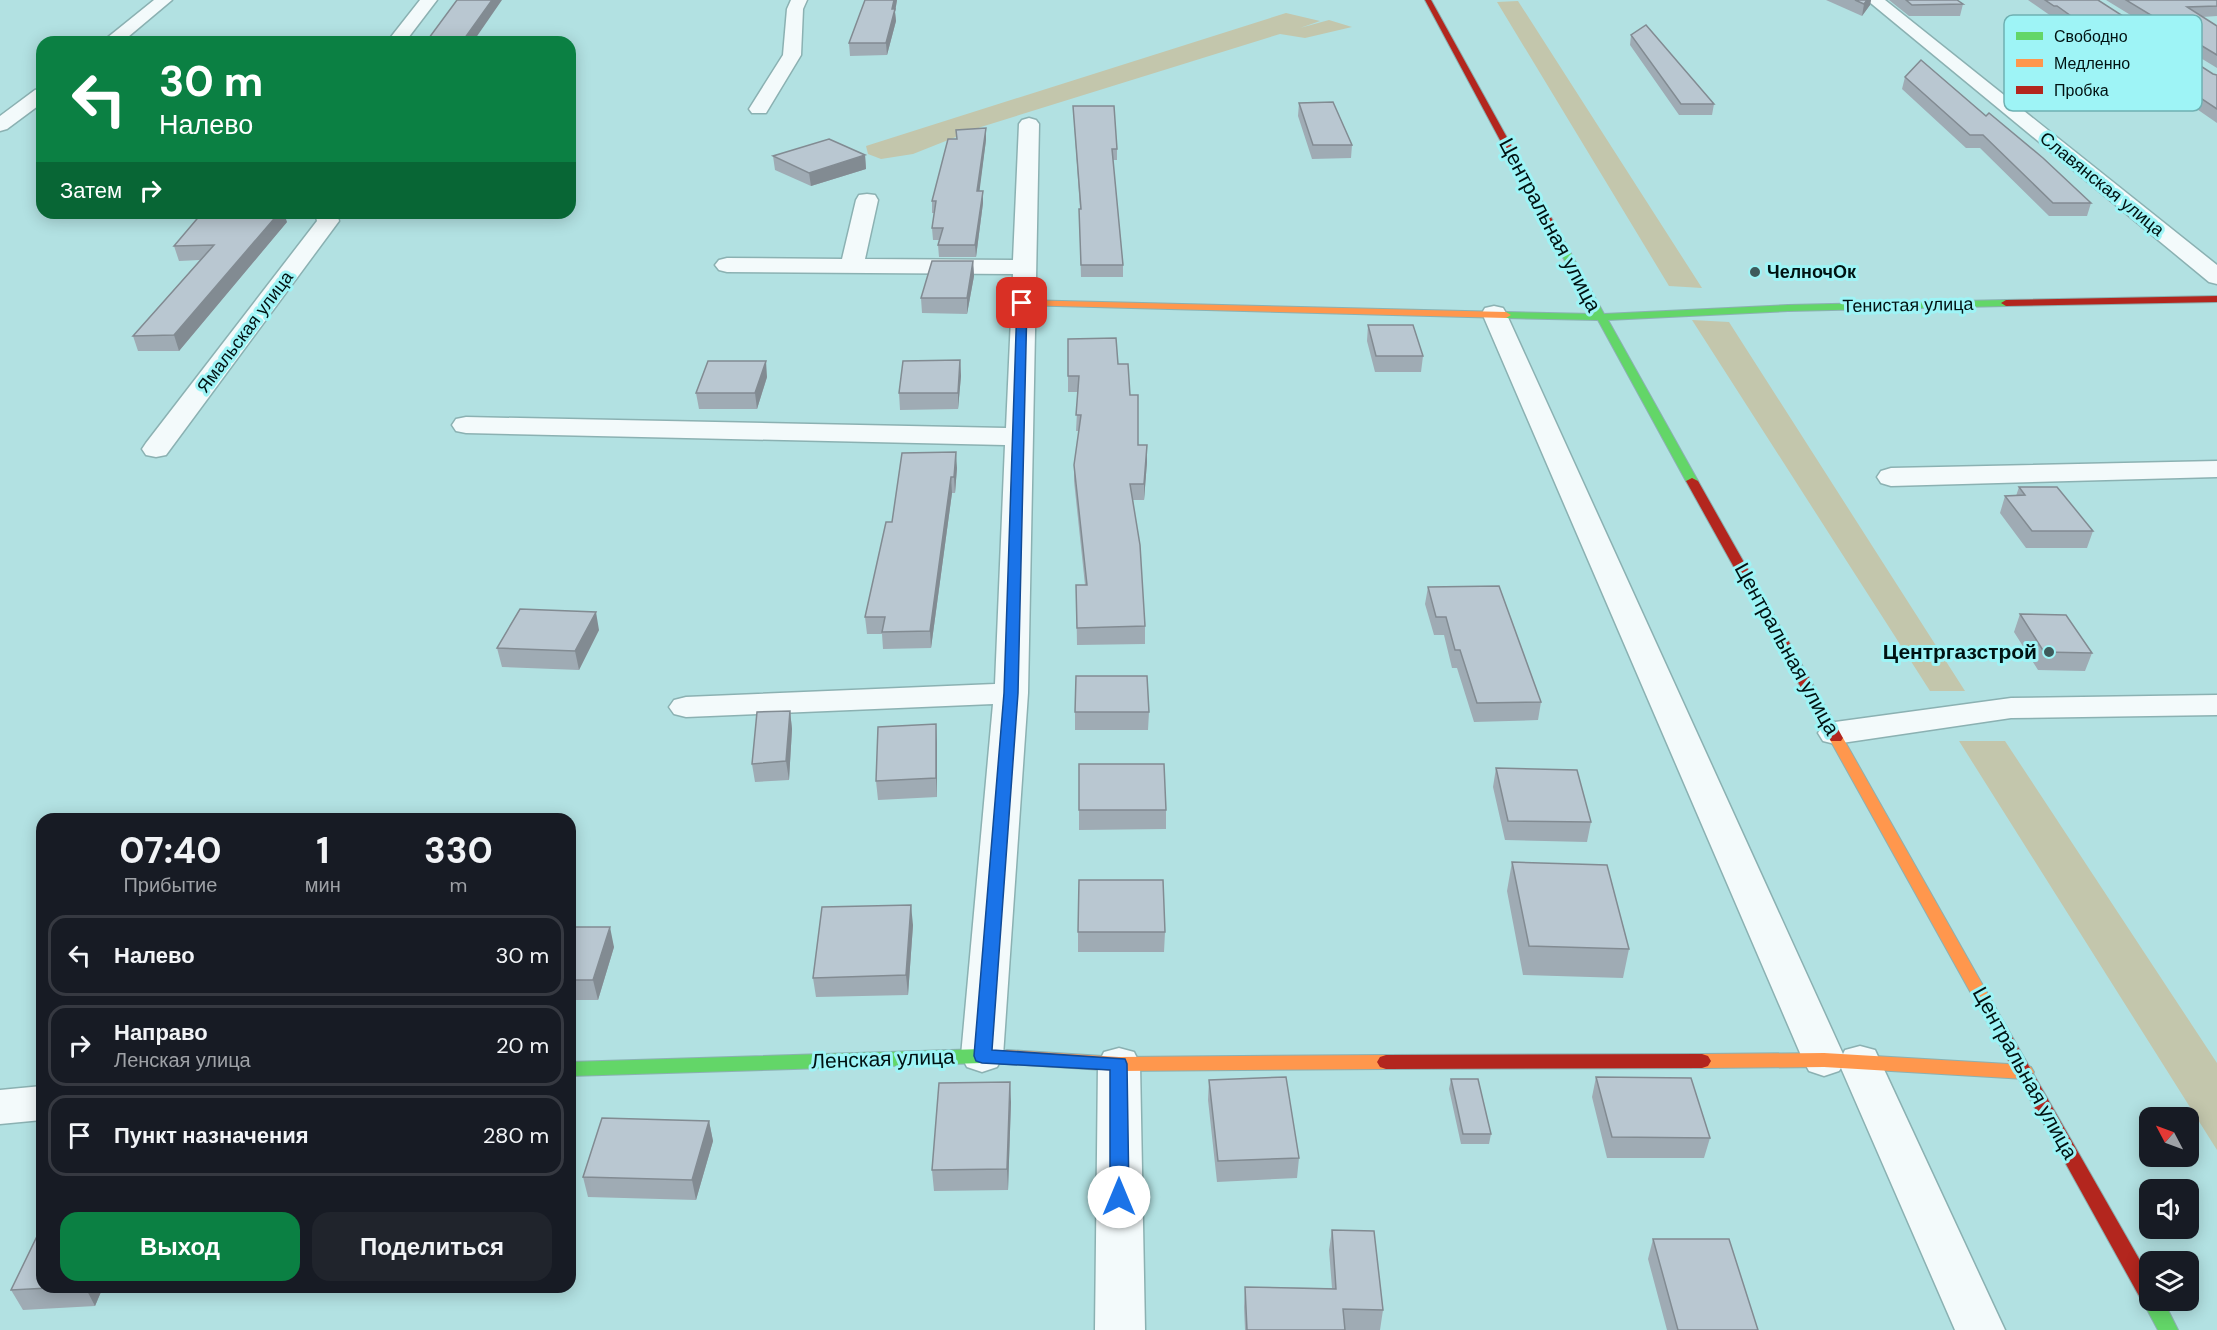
<!DOCTYPE html>
<html lang="ru">
<meta charset="utf-8">
<style>
:root{--surface:#171b24;--page:#20242c;--text:#f1f3f6;--muted:#9ea1a6;--line:#363941;--accent:#0b8043}
body{margin:0;font-family:"DM Sans",sans-serif;background:var(--page);color:var(--text);height:100vh;display:flex;flex-direction:column;font-size:22px;white-space:nowrap}
*{box-sizing:border-box;margin:0}
p{font-size:20px;color:var(--muted)}
.icon{flex:none;width:33px;height:33px;fill:none;stroke:currentColor;stroke-width:2;stroke-linecap:round;stroke-linejoin:round}
.map{position:relative;flex:1;overflow:hidden}
.panel{position:absolute;left:36px;top:813px;width:540px;height:480px;display:flex;flex-direction:column;background:var(--surface);border-radius:18px;box-shadow:0 3px 15px #0003}
.panel>*{flex:none}
.top-card{position:absolute;left:36px;top:36px;width:540px;height:183px;border-radius:18px;box-shadow:0 3px 15px #0003;background:#0b8043;color:#fff;overflow:hidden}
.needle{width:39px;rotate:311deg}
.fabs{position:absolute;left:2139px;top:1107px;display:grid;gap:12px}
.fabs a{display:grid;place-items:center;width:60px;height:60px;border-radius:12px;background:var(--surface);box-shadow:0 3px 15px #0003;font-size:30px}
.pin{position:absolute;display:grid;place-items:center;width:51px;height:51px;color:#fff;margin:-26px;border-radius:12px;box-shadow:0 3px 9px #0006}
.me{position:absolute;width:66px;margin:-33px;rotate:0deg;stroke-linejoin:round;filter:drop-shadow(0 0 4px #0008)}
.turn{display:flex;align-items:center;gap:21px;height:126px;padding:0 24px;font-size:27px}
.turn .icon{width:78px;height:78px;stroke-width:2.5}
.turn b{display:block;font-size:42px;line-height:51px}
.then{display:flex;align-items:center;height:57px;padding:0 24px;background:#0003;gap:12px;font-size:22px}
.eta{display:flex;justify-content:space-evenly;align-items:center;height:102px;text-align:center}
.eta b{font-size:36px;font-weight:700;line-height:42px}
.cta{display:flex;gap:12px;margin-top:auto;padding:12px 24px}
.cta a{flex:1;height:69px;border-radius:18px;background:var(--accent);color:#fff;font-size:24px;font-weight:700;line-height:69px;text-align:center}
.cta a+a{background:var(--page);color:var(--text)}
ul{padding:0;list-style:none}
li{display:flex;align-items:center;gap:18px;height:81px;margin:0 12px 9px;padding:0 12px;border:3px solid var(--line);border-radius:18px}
li div{flex:1}
li b{display:block;font-size:22px}
li em{font-style:normal}
.map>svg:first-child{display:block}
</style>
<div class="map">
<svg width="2217" height="1330" viewBox="0 0 2217 1330">
<rect width="100%" height="100%" fill="#b2e1e2"/>
<path fill="#c3c6ac" d="M1518 1 1702 288 1669 286 1497 2Z
M1286 13 1320 21 1300 28 1329 20 1352 27 1305 38 1280 34 981 127 913 154 881 159 868 154 866 146Z
M1692 320 1729 322 1965 691H1930Z
M1959 741H2005L2217 1063V1150Z"/>
<g fill="none" stroke-linecap="round" stroke-linejoin="round">
<g stroke="#8bb1b2" stroke-width="3">
<path id="street" d="M154 0H172L122 42H102Z
M420 0H437L405 42H387Z
M791 0H807L803 9 801 55 766 113H752L749 109 783 55 787 9Z
M1867 0H1885L2217 265V284L2209 282Z
M42 88V103L7 129 0 131V116L35 90Z
M1029 118 1036 120 1039 124 1028 693 1003 1056 997 1067 982 1072 967 1067 961 1056 993 704 686 717 674 714 669 707 674 700 686 697 995 684 1005 445 466 433 456 431 452 425 456 419 466 417 1006 428 1013 274 727 272 719 270 715 265 719 260 727 258 842 259 856 200 859 195 867 194 875 195 878 200 865 259 1013 260 1019 124 1022 120Z
M315 213H337L339 221 166 455 156 457 146 455 142 449 146 443 317 221Z
M1494 306 1503 308 1506 313 1843 1054 1845 1050 1860 1046 1875 1050 2005 1330H1955L1841 1068 1839 1071 1824 1076 1809 1071 1803 1060 1482 313 1485 308Z
M2217 461V477L1891 486 1881 483 1877 477 1881 471 1891 468Z
M2217 695V715L2011 718 1835 744 1823 741 1818 733 1823 725 1835 722 2011 698Z
M1119 1048 1134 1052 1140 1064 1145 1330H1095L1098 1064 1104 1052Z
M42 1086V1120L0 1124V1090Z"/>
</g>
<g stroke="#8bb1b2" stroke-width="2">
<path id="fast" d="M1564 247 1569 250 1604 314 1788 305 2006 300 2011 303 2006 306 1788 311 1608 320 1698 481 1692 484 1686 481 1598 320 1506 318 1501 315 1506 312 1594 314 1559 250Z
M982 1049 1013 1052 1016 1057 1013 1062 1007 1064 982 1063 570 1076V1062Z
M2150 1292V1300H2163L2178 1330H2158L2142 1300 2145 1294Z"/>
</g>
<g stroke="#8bb1b2" stroke-width="2">
<path id="slow" d="M1022 300 1506 312 1511 315 1506 318 1019 305 1017 303Z
M1836 734 1843 738 1994 1005 1996 1009 1994 1013 1988 1015 1982 1013 1829 738Z
M1007 1050 1119 1057 1386 1055 1392 1057 1395 1062 1392 1067 1386 1069 1119 1071 1007 1064 1001 1062 998 1057 1001 1052Z
M1824 1053 2025 1065 2031 1067 2034 1072 2031 1077 2025 1079 1824 1067 1702 1068 1696 1066 1693 1061 1696 1056 1702 1054Z"/>
</g>
<g stroke="#8bb1b2" stroke-width="2">
<path id="jam" d="M1425 0H1431L1569 250 1567 252 1559 250Z
M2217 296V302L2006 306 2001 303 2006 300Z
M1692 478 1698 481 1843 738 1841 741H1831L1829 738 1686 481Z
M1988 1003 1994 1005 2150 1278V1300H2158L2157 1303 2150 1306 2143 1303 1980 1009 1982 1005Z
M1702 1054 1708 1056 1711 1061 1708 1066 1702 1068 1386 1069 1380 1067 1377 1062 1380 1057 1386 1055Z"/>
</g>
<use href="#street" fill="#f3fafb" fill-rule="evenodd"/>
<use href="#fast" fill="#63d668" fill-rule="evenodd"/>
<use href="#slow" fill="#ff974d" fill-rule="evenodd"/>
<use href="#jam" fill="#b3261e" fill-rule="evenodd"/>
</g>
<path fill="#9fabb4" d="M865 0H897L895 12 896 21 887 55 850 56 849 43Z
M1826 0H1871L1870 5 1862 16Z
M1889 0H1957L1963 4 1960 16H1909Z
M2028 0H2098L2213 74 2217 75V123L2178 96 2164 97 2054 16H2051Z
M2106 0H2217V16L2202 17 2217 26V68Z
M1631 35 1714 104 1712 115H1679L1630 45Z
M1905 77 1986 116 2091 203 2087 216H2049L1980 148H1966L1902 89Z
M1299 103 1352 145 1351 158 1312 159 1298 116Z
M1073 106 1117 149V160H1113L1123 265V277H1081L1079 209H1080Z
M986 128V140L979 191H983V203L976 257H939L938 245 939 240H933L932 228 934 213H932V201L956 139Z
M865 155 866 169 811 186 775 170 773 156Z
M287 222 179 351H138L133 336 200 260 179 261 174 246Z
M973 261 974 276 967 314 922 313 921 298Z
M1368 325 1423 356 1421 372H1375L1367 341Z
M1068 339 1118 364 1130 395 1138 445H1147V462L1144 500H1133L1145 626V644L1077 645 1076 585H1085L1074 481V465L1079 431H1076L1078 392H1068Z
M960 360 961 376 958 409 900 410 899 393Z
M767 377 757 409H699L696 393Z
M957 468 955 493H952L931 648 883 649 882 634H867L865 617 892 522Z
M2019 487 2093 531 2087 548H2026L2000 513 2005 496H2016Z
M1428 587 1541 702 1538 720 1474 722 1457 668H1452L1444 635H1434L1425 604Z
M2020 614 2092 653 2085 671 2038 670 2014 632Z
M599 630 579 670 502 667 497 648Z
M790 711 792 729 789 780 755 782 752 764Z
M1075 712H1149L1148 730H1075Z
M937 743V797L878 800 876 781Z
M1496 768 1591 822 1587 842 1505 840 1493 787Z
M1079 810H1166V829L1079 830Z
M1512 862 1629 949 1623 978 1523 975 1507 891Z
M913 925 908 995 816 997 813 978Z
M570 927 614 947 598 1000H570Z
M1078 932H1165L1164 952H1078Z
M1596 1077 1710 1138 1704 1158H1607L1592 1097Z
M1451 1079 1491 1134 1489 1144H1461L1449 1089Z
M1209 1080 1299 1158 1297 1178 1217 1182 1208 1100Z
M1011 1102 1008 1190 934 1191 932 1170Z
M709 1121 713 1141 696 1200 588 1197 583 1177Z
M1332 1230 1383 1310 1380 1330H1245L1244 1307 1245 1287 1332 1288 1329 1250Z
M1653 1239 1758 1330H1667L1648 1259Z
M42 1287H103L95 1306 23 1310 11 1290Z"/>
<path fill="#828b92" d="M492 0H502L473 42H462Z
M894 0H897L895 12 896 21 887 55 886 43Z
M1867 0H1871L1870 5 1862 16 1864 4Z
M986 128V140L978 203 977 191Z
M865 155 866 169 811 186 809 173Z
M983 191V203L976 257 975 245Z
M279 213H284L287 222 179 351 174 335Z
M973 261 974 276 967 314V298Z
M960 360 961 376 958 409V393Z
M766 361 767 377 757 409 755 393Z
M1147 445V462L1144 500V484Z
M956 452 957 468 955 493 954 477Z
M951 477 952 493 931 648 930 631Z
M596 612 599 630 579 670 575 651Z
M790 711 792 729 789 780 786 761Z
M936 724 937 743V797L936 778Z
M911 905 913 925 908 995 906 975Z
M610 927 614 947 598 1000 593 980Z
M1010 1082 1011 1102 1008 1190 1007 1169Z
M709 1121 713 1141 696 1200 692 1180Z
M85 1287H103L95 1306Z"/>
<path fill="#b9c7d1" stroke="#828b92" stroke-width="1.5" d="M457 0H492L462 42H426Z
M865 0H894L892 9H895L886 43H849Z
M1855 0H1867L1864 4Z
M1906 0H1957L1963 4 1912 5Z
M2045 0H2098L2213 74 2217 75V109L2181 85H2168L2057 6H2054Z
M2126 0H2217V6L2187 7 2217 26V55Z
M1646 25 1714 104H1681L1631 35Z
M1921 60 1986 116 1989 113 2043 158 2091 203H2053L1983 135H1970L1905 77Z
M1333 102 1352 145H1313L1299 103Z
M1073 106H1114L1117 149H1112L1123 265H1081L1079 209H1081Z
M986 128 977 191H983L975 245H938L943 228H932L936 201H932L948 139H957L956 130Z
M829 139 865 155 809 173 773 156Z
M202 213H279L174 335 133 336 214 245 174 246Z
M932 261H973L967 298H921Z
M1368 325H1413L1423 356H1376Z
M1116 338 1118 364H1128L1130 395H1138V445H1147L1144 484H1130L1140 545 1145 626 1077 628 1076 585H1087L1074 465 1081 415H1076L1079 376H1068V339Z
M960 360 958 393H899L903 361Z
M708 361H766L755 393H696Z
M956 452 954 477H951L930 631 882 632 885 617H865L886 522H892L902 453Z
M2019 487H2057L2093 531H2032L2005 496 2025 495Z
M1499 586 1541 702 1477 703 1460 650H1455L1446 617H1436L1428 587Z
M520 609 596 612 575 651 497 648Z
M2020 614 2066 615 2092 653 2044 652Z
M1076 676H1147L1149 712H1075Z
M790 711 786 761 752 764 757 712Z
M936 724V778L876 781 878 727Z
M1079 764H1164L1166 810H1079Z
M1496 768 1577 770 1591 822 1508 821Z
M1512 862 1607 865 1629 949 1529 946Z
M1079 880H1163L1165 932H1078Z
M911 905 906 975 813 978 822 907Z
M570 927H610L593 980H570Z
M1286 1077 1299 1158 1218 1161 1209 1080Z
M1596 1077 1691 1078 1710 1138 1612 1137Z
M1451 1079H1478L1491 1134H1463Z
M1010 1082 1007 1169 932 1170 939 1083Z
M602 1118 709 1121 692 1180 583 1177Z
M41 1228H42V1287H67L11 1290Z
M1332 1230 1374 1231 1383 1310 1343 1309 1345 1330H1247L1245 1287 1336 1289Z
M1653 1239H1729L1758 1330H1678Z"/>
<path fill="#1a73e8" stroke="#114b97" stroke-width="1.5" d="M1022 300 1027 303 1018 693 992 1050 1125 1059 1127 1064 1129 1197 1126 1202 1119 1205 1113 1202 1110 1197V1070L982 1063 976 1061 974 1056 1004 693 1017 303Z"/>
<g fill="#3e5a5b" stroke="#9ef4f6" stroke-width="2">
<circle cx="1755" cy="272" r="6"/>
<circle cx="2049" cy="652" r="6"/>
</g>
<g text-anchor="middle" dominant-baseline="central" stroke-width="6" stroke-linejoin="round" paint-order="stroke">
<g font-size="18" fill="#001212" stroke="#9ef4f6">
<text transform="translate(2102 184) rotate(39)">Славянская улица</text>
<text transform="translate(1908 305) rotate(-1)">Тенистая улица</text>
<text transform="translate(245 332) rotate(-53)">Ямальская улица</text>
</g>
<g font-size="18" font-weight="bold" fill="#001212" stroke="#9ef4f6" text-anchor="start">
<text x="1767" y="272">ЧелночОк</text>
</g>
<g font-size="21" fill="#001212" stroke="#9ef4f6">
<text transform="translate(1550 225) rotate(62)">Центральная улица</text>
<text transform="translate(1787 649) rotate(61)">Центральная улица</text>
<text transform="translate(883 1059) rotate(-2)">Ленская улица</text>
<text transform="translate(2025 1073) rotate(61)">Центральная улица</text>
</g>
<g font-size="21" font-weight="bold" fill="#001212" stroke="#9ef4f6" text-anchor="end">
<text x="2037" y="652">Центргазстрой</text>
</g>
</g>
<rect x="2004" y="15" width="198" height="96" rx="9" fill="#9ef4f6" stroke="#6fb0b2" stroke-width="1.5"/>
<rect x="2016" y="32" width="27" height="8" fill="#63d668"/>
<rect x="2016" y="59" width="27" height="8" fill="#ff974d"/>
<rect x="2016" y="86" width="27" height="8" fill="#b3261e"/>
<g font-size="16" fill="#001212">
<text x="2054" y="42">Свободно</text>
<text x="2054" y="69">Медленно</text>
<text x="2054" y="96">Пробка</text>
</g>
</svg>
<div class="fabs">
<a><svg class="needle" viewBox="-14 -14 28 28"><path d="M0-13l5 13h-10z" fill="#e53935"/><path d="M0 13l5-13h-10z" fill="#9ea1a6"/></svg></a>
<a><svg class="icon" aria-label="sound" viewBox="0 0 24 24"><path d="M4 9h4l5-4v14l-5-4H4zM17 9q2 3 0 6"/></svg></a>
<a><svg class="icon" aria-label="layers" viewBox="0 0 24 24"><path d="M12 4l9 5-9 5-9-5zM3 14l9 5 9-5"/></svg></a>
</div>
<div class="pin" style="left:1022px;top:303px;background:#d93025"><svg class="icon" aria-label="arrive" viewBox="0 0 24 24"><path d="M6 21V4h12l-3 4 3 4H6"/></svg></div>
<svg class="me" style="left:1119px;top:1197px" viewBox="-20 -20 40 40"><circle r="19" fill="#fff"/><path d="M0-13L10 11 0 6-10 11z" fill="#1a73e8"/></svg>
<div class="top-card">
<div class="turn"><svg class="icon" aria-label="left" viewBox="0 0 24 24"><path d="M17 20v-9H6M10 6l-5 5 5 5"/></svg><div><b>30 m</b>Налево</div></div>
<div class="then">Затем<svg class="icon" aria-label="right" viewBox="0 0 24 24"><path d="M7 20v-9h11M14 6l5 5-5 5"/></svg></div>
</div>
<section class="panel">
<div class="eta">
<div><b>07:40</b><p>Прибытие</p></div>
<div><b>1</b><p>мин</p></div>
<div><b>330</b><p>m</p></div>
</div>
<ul>
<li><svg class="icon" aria-label="left" viewBox="0 0 24 24"><path d="M17 20v-9H6M10 6l-5 5 5 5"/></svg><div><b>Налево</b></div><em>30 m</em></li>
<li><svg class="icon" aria-label="right" viewBox="0 0 24 24"><path d="M7 20v-9h11M14 6l5 5-5 5"/></svg><div><b>Направо</b><p>Ленская улица</p></div><em>20 m</em></li>
<li><svg class="icon" aria-label="arrive" viewBox="0 0 24 24"><path d="M6 21V4h12l-3 4 3 4H6"/></svg><div><b>Пункт назначения</b></div><em>280 m</em></li>
</ul>
<div class="cta"><a>Выход</a><a>Поделиться</a></div>
</section>
</div>
